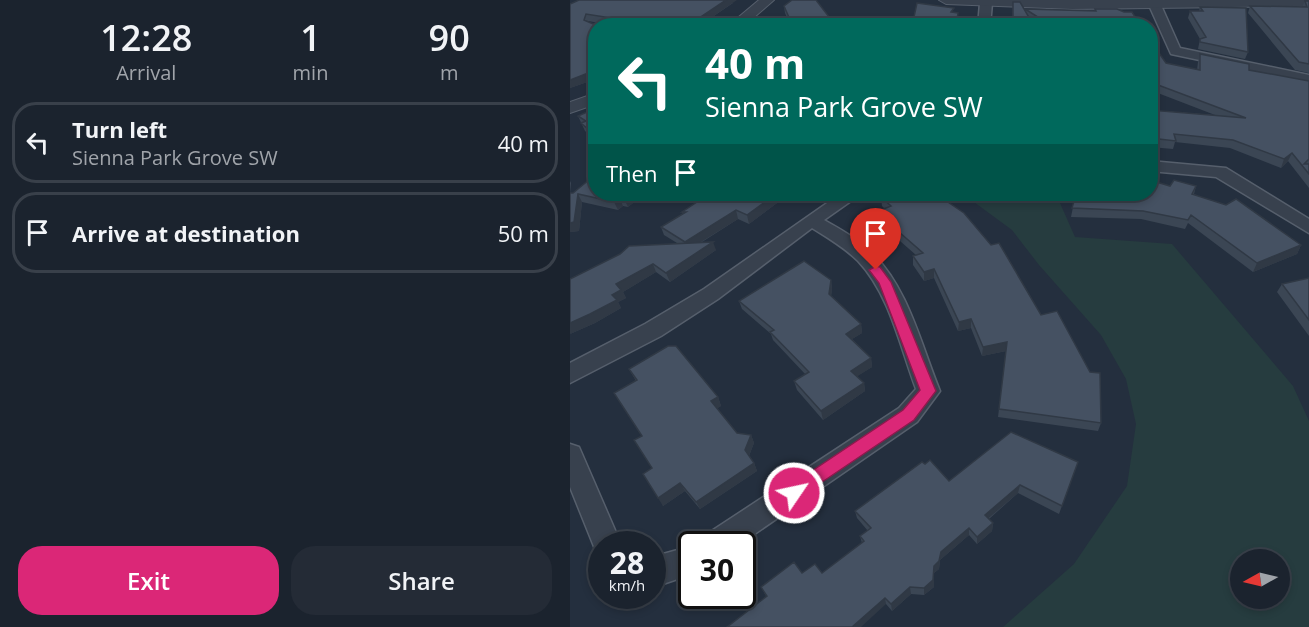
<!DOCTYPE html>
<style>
:root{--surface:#1b232e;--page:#242b36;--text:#f1f3f6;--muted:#a0a4aa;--line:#39404a;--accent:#db2777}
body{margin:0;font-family:"Open Sans",sans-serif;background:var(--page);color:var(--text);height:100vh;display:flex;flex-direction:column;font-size:22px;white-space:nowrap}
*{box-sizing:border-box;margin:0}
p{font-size:20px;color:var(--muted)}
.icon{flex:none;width:33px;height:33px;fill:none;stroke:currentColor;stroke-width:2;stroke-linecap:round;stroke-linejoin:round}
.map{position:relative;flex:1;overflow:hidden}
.sheet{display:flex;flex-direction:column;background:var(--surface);width:570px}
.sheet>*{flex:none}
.hud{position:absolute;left:18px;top:18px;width:570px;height:183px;border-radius:24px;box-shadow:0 3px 9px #0003,0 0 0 2px var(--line);background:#00695c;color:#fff;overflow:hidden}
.needle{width:39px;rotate:262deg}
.tools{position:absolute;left:660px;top:549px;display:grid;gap:12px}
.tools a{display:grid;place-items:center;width:60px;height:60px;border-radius:50%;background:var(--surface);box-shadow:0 3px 9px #0003,0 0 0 2px var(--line);font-size:30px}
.speed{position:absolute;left:18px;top:531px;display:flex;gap:12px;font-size:30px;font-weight:700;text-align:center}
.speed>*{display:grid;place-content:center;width:78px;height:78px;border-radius:50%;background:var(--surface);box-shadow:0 3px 9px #0003,0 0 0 2px var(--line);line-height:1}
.speed small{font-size:15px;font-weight:400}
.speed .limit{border:3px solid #111;border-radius:9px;background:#fff;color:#111}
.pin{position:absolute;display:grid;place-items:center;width:51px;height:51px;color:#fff;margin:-62px -26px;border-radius:50% 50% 50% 0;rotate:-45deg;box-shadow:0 0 6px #0007}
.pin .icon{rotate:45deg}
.me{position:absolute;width:66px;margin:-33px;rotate:56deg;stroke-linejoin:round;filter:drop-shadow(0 0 4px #0008)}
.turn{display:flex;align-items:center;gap:21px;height:126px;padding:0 18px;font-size:27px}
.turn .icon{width:78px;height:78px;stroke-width:2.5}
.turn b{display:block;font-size:42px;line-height:51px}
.then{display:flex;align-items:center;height:57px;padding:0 18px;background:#0003;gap:12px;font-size:22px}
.eta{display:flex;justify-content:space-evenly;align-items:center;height:102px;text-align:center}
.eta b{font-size:36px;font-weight:600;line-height:42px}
.primary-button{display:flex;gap:12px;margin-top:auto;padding:12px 18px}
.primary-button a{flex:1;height:69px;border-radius:24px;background:var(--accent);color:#fff;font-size:24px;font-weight:600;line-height:69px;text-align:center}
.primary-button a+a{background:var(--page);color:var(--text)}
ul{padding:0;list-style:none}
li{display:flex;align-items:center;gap:18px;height:81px;margin:0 12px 9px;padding:0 6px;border:3px solid var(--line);border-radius:24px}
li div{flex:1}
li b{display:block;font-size:22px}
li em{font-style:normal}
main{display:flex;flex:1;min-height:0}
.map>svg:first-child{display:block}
</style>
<main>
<section class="sheet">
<div class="eta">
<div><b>12:28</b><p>Arrival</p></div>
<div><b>1</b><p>min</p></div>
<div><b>90</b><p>m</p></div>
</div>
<ul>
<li><svg class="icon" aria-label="left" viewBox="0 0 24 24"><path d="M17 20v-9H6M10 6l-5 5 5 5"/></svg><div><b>Turn left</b><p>Sienna Park Grove SW</p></div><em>40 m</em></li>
<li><svg class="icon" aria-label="arrive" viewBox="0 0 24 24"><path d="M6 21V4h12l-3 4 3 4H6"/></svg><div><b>Arrive at destination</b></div><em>50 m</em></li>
</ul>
<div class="primary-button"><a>Exit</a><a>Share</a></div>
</section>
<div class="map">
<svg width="739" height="627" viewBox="0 0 739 627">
<rect width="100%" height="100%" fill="#242f3e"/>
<path fill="#263c3f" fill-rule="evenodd" d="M393 194H486L505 237 602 244 723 386 739 421V627H433L504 564 557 486 566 424 556 379 531 335 469 265 442 230ZM670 560H710V598H670Z"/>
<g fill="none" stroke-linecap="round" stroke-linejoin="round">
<g stroke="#565f6c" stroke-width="3">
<path id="minor" d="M415 0 422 3 420 26H408L410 3Z
M585 0 590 3 610 48 739 75V83L601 54 578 3Z
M580 161 656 168 739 219V233L646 177 580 171Z
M270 194H291L254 220C270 229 286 238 300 251 338 286 351 345 370 391L347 422 170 544H133L137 534 329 408 346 389C330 347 320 295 288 261 275 248 258 238 242 228L148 299 91 336 0 383V363L75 324 134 289Z
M0 444 9 447 51 544H32V556L27 554 0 487Z
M122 546V574L93 584 82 583V554H93Z"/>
</g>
<g stroke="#565f6c" stroke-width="2">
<path id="tertiary" d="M189 0H204L174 26H158Z
M369 0H739V6L502 9 376 4Z
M26 93V104L0 113V102Z"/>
</g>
<use href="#minor" fill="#38414e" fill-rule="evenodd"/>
<use href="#tertiary" fill="#38414e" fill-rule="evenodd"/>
</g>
<path fill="#3b4654" d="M246 0 219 22 215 13 214 6Z
M735 1H739V73L725 70 678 13 680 6 732 7Z
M443 2 455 10V9L524 11 525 9 571 26H469L461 21 464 26H442Z
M163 3 129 26H47L18 21 26 79 0 88V4Z
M630 7 678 52 675 59 628 49 630 39 618 18 620 11H629Z
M580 40 596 63 627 70 628 62 630 54 679 70 739 81V188L718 161 711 168 660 148 605 142 603 149 580 147V110L645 115 580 90Z
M26 108V141L15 131 8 116Z
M0 181 1 183 0 193 74 194 58 207 53 206 48 210 12 202 9 231 0 232Z
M600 186H626L624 194 731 245 727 254 683 272 618 223 615 229 571 219 501 217 504 202H496V194H580Z
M219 194 179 224 168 219 132 242 146 250 100 282 86 272 53 292 56 298 48 302 51 308 25 323 0 334 107 243 94 235 91 227 113 214 112 212Z
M321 194 531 423 528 431 428 417 436 351 412 356 401 328 388 331 364 278 354 281 343 265V256L346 255 307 221 306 212 315 209 312 206 311 197Z
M739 278V336L707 292 712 284Z
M261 280 262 289 261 296 291 324 292 333 282 339 301 358 302 367 287 376 294 383 295 391 253 420 227 390 224 381 236 375 203 340 201 334 172 309 169 301Z
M59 369 148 397 151 406 147 408 167 433 181 435 184 443 179 456 184 463 187 471 130 509 115 491 93 506 82 468 66 381Z
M355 464 379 481 505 470 489 514 448 493 419 519 423 523 422 531 407 544 399 535 370 560 369 569 364 573V587L354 595 341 594 322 611 316 604 196 596 191 587 232 573H252L292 543 290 536 298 531 287 518 285 511Z"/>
<path fill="#303945" d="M156 0H167L129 26H117Z
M26 70V79L0 88V80Z
M722 153 718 161 711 168 714 159Z
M8 194 12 202 9 231 0 232V223Z
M60 194H74L58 207 54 199Z
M206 194H219L179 224 177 215Z
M49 197 53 206 48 210 44 202Z
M166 210 168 219 118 250 115 242Z
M143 242 146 250 100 282 96 273Z
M731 245 727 254 683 272 687 263Z
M83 264 86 272 53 292 56 298 48 302 51 308 25 323 0 334V323L42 295 46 284Z
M364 269V278L354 281V272Z
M261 280 262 289 260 303 259 294Z
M401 319V328L388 331 389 322Z
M291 324 292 333 277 342 276 334Z
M437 342 436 351 412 356 413 347Z
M301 358 302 367 283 379 281 371Z
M294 383 295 391 253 420 251 411Z
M148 397 151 406 145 410 141 401Z
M181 435 184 443 178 458 175 450Z
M184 463 187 471 130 509 126 502Z
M110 483 115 491 93 506 88 498Z
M450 485 448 493 414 522 415 515Z
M423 523 422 531 407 544V537Z
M399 528V535L370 560 369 569 364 573V587L354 595V588L371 552Z
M340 587 341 594 322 611 321 604Z
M315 598 316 604 291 627H282Z"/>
<path fill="#455162" stroke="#303945" stroke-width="1.5" d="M9 0H156L117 26H92L16 14 14 20 28 26H26V70L0 80V4Z
M222 0H246L266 26H212L221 22 214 6Z
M735 1H739V64L729 62 680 6 737 7Z
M443 2H450L464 26H443Z
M347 3 384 8 381 12 388 13 386 26H342Z
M630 7 676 8 678 52 630 42V39L636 37 620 11H633Z
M455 9 526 11 525 9H547L554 12H562L571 26H482Z
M580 40 596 63 630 70V54L679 64V70L739 81V159L734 164H739V174L722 153 714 159 663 140 604 134 606 141 580 138V110L676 118 580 82V70L584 67H580Z
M26 108V136L11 123 16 121 8 116Z
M26 174V194H60L54 199 49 197 44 202 8 194 4 222 0 223V193H3Z
M580 180 600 186 604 180 626 186 622 194 656 205 666 199 731 245 687 263 621 215 618 220 573 211 502 208 506 194H502H580Z
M139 194H206L177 215 166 210 115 242 91 227 116 212H112Z
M321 194H366L394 213 421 245 429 243 471 315 487 311 520 372 530 373 531 423 429 409 437 342 413 347 401 319 389 322 364 269 354 272 343 256 353 253 306 212 321 206 311 197Z
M143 242 96 273 83 264 46 284 51 290 42 295 47 300 20 314 0 323V279L50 254 59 246Z
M234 261 261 280 259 294 291 324 276 334 301 358 281 371 294 383 251 411 224 381 239 372 200 332 204 330 169 301Z
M739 278V320L712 284Z
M98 346H106L148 397 141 401 167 433 181 435 175 450 184 463 126 502 110 483 88 498 73 474 82 468 64 440 72 436 44 393 67 380 59 369Z
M441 432 508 462 492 506 450 485 415 515 423 523 407 537 399 528 371 552 369 561 364 566 363 580 354 588 340 587 321 604 315 598 282 627H157L197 596 191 587 224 562 232 573 245 564 252 573 294 541 290 536 301 528 285 511 352 462 355 464 360 460 379 481Z"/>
<path fill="#db2777" stroke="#8e194d" stroke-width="1.5" d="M306 266 310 267 321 282 366 391 344 420 224 501 218 498 215 493 218 487 333 410 350 390 309 283 299 270Z"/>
</svg>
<div class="tools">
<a><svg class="needle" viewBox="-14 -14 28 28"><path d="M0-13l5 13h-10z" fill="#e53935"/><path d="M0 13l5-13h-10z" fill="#a0a4aa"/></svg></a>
</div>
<div class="speed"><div>28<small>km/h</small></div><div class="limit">30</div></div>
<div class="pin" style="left:306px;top:270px;background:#d93025"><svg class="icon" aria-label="arrive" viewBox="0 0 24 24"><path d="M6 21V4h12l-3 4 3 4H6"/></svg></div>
<svg class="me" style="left:224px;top:493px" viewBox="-20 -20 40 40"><circle r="17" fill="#db2777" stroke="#fff" stroke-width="3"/><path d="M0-11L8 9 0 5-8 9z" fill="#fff"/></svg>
<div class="hud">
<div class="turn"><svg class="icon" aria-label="left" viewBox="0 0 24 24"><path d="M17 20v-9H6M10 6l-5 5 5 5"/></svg><div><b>40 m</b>Sienna Park Grove SW</div></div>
<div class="then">Then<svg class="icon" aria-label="arrive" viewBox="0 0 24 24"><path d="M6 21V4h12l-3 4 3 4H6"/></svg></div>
</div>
</div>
</main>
